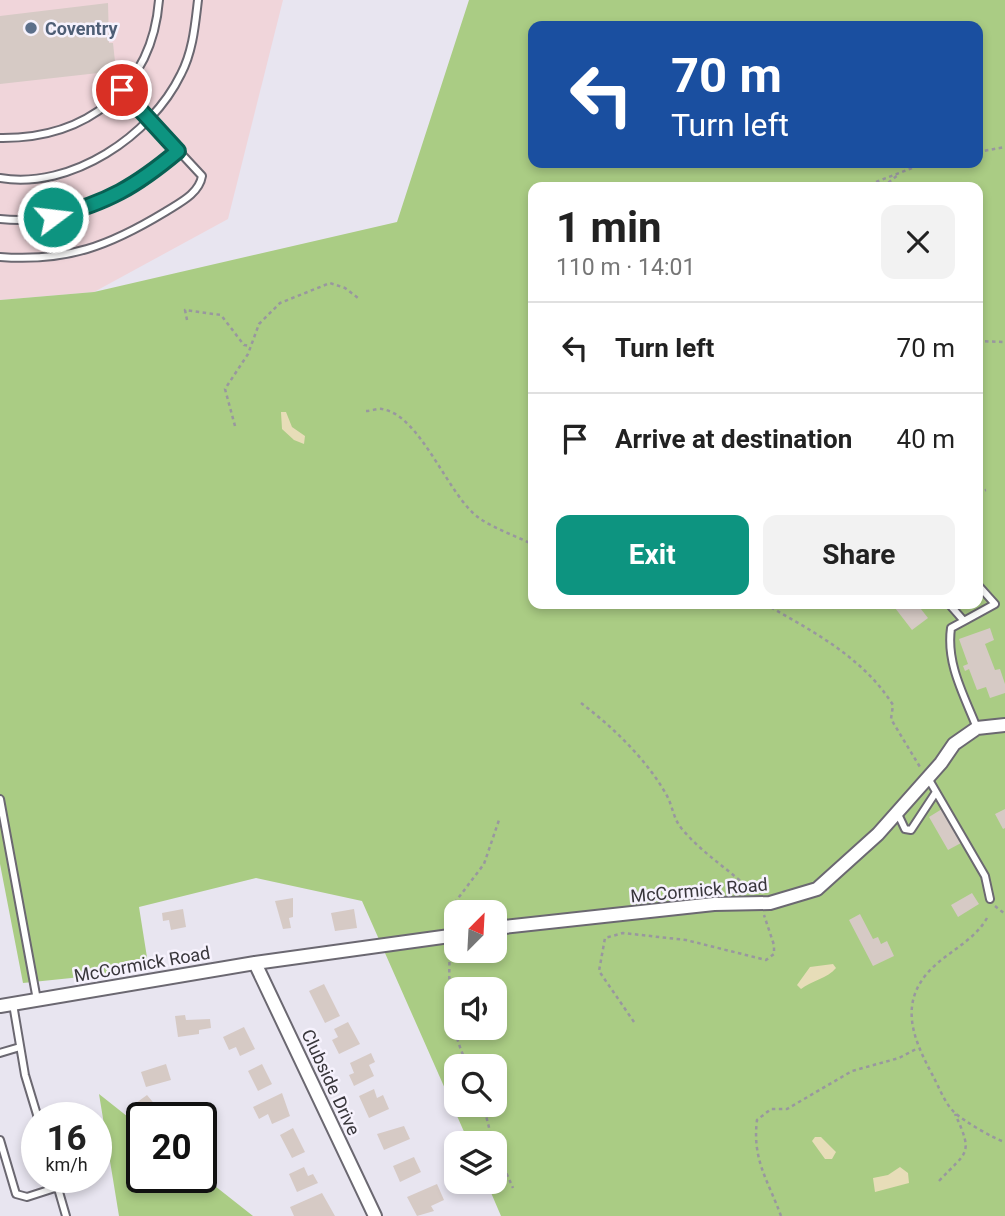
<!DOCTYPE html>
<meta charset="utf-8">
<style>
:root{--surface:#fff;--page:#f2f2f2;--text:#222;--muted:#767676;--line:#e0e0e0;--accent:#0d9480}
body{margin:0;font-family:Roboto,sans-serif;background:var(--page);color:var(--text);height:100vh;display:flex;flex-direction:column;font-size:26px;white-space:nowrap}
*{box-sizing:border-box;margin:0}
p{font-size:23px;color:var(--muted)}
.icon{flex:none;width:38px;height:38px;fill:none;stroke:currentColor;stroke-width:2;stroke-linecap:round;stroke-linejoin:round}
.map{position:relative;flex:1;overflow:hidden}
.drawer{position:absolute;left:528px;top:182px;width:455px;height:427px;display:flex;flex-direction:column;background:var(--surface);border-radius:14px;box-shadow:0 4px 10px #0003}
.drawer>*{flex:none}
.hud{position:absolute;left:528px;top:21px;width:455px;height:147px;border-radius:14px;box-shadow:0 4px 10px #0003;background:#1a4fa0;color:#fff;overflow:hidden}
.needle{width:46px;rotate:24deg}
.controls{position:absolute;left:444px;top:900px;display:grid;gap:14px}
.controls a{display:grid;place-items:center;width:63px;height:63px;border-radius:14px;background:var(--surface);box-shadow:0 4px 10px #0003;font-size:35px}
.speed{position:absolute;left:21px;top:1102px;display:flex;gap:14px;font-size:35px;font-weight:700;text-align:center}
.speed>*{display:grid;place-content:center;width:91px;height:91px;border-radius:50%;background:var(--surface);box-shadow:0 4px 10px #0003;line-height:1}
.speed small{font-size:18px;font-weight:400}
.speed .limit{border:4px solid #111;border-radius:10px;background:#fff;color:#111}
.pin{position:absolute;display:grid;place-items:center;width:60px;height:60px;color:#fff;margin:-30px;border:4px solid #fff;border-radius:50%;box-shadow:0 2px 7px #0007}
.me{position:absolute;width:77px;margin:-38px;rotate:75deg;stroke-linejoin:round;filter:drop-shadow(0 0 5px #0008)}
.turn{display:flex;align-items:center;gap:24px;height:147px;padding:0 28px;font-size:32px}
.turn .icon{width:91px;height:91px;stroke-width:2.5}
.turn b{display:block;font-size:49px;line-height:60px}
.round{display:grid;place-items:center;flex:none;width:74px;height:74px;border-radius:14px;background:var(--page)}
.summary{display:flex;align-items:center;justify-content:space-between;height:119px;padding:0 28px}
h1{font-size:42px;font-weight:700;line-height:52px}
.action{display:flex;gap:14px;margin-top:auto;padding:14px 28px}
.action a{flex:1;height:80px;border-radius:14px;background:var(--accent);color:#fff;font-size:28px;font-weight:700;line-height:80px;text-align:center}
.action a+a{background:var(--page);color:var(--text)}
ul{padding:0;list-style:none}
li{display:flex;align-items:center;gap:21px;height:91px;padding:0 28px;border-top:2px solid var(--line)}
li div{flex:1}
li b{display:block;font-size:26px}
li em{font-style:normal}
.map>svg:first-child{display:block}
</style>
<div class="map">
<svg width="1005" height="1216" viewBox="0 0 1005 1216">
<rect width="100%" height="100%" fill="#e8e5f0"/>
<path fill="#f0d5da" d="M0 0H283L228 219 94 292 0 300Z"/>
<path fill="#aacc84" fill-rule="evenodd" d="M469 0H1005V1216H501L486 1181H495V1143H469L362 901 256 878 139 907 149 970 23 983 0 864V300L94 292 397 222ZM534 26H978V163H534ZM534 187H978V604H534ZM457 912H495V950H457ZM457 989H495V1027H457ZM457 1066H495V1104H457Z
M99 1094 142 1128V1178H201V1175L253 1216H119Z"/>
<path fill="#e7ddb8" d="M281 412H286L292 427 305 436 304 444 294 440 282 429Z
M833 964 836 968C828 978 811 981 801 989L797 985 810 967Z
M815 1137H821L836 1152 832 1159H825L812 1141Z
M900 1167 908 1173 909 1183 875 1192 873 1178 888 1175Z"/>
<path fill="#d6cac5" d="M108 3 109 43H113L116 71 0 84V16Z
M892 604H917L928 618 912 630Z
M990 628 994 640 985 644 995 670 1000 669 1005 684V693L990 698 986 687 977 690 969 669 965 671 963 666 968 664 959 639Z
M942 809 961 843 948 850 929 817Z
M1005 809V828L1003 829 995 814Z
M972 893 979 904 958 917 951 905Z
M293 898V917L289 918 291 928 283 929 275 901Z
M183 909 186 927 171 930 169 920 163 921 162 913Z
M354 909 357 928 335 931 331 913Z
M860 914 873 939 878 937 881 944 887 941 894 956 873 966 849 920Z
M324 984 340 1016 325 1023 309 991Z
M185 1015 186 1020 210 1019 211 1028 199 1030V1034L178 1037 175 1016Z
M348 1022 360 1044 339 1054 332 1040 338 1037 334 1029Z
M244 1027 255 1049 240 1056 236 1047 229 1050 223 1037Z
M371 1053 375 1062 369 1065 374 1076 354 1086 349 1075 354 1073 350 1063Z
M166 1064 171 1080 146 1087 141 1072Z
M262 1064 272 1084 258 1091 248 1071Z
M374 1089 377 1098 383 1095 389 1109 369 1118 359 1096Z
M282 1093 290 1116 272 1124 268 1114 259 1119 253 1107Z
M147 1095 157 1107 146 1115 136 1103Z
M404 1126 410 1139 384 1150 377 1134Z
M293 1128 305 1152 292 1158 280 1135Z
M414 1157 421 1172 400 1182 393 1166Z
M304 1167 308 1176 313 1174 318 1183 297 1192 289 1174Z
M437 1184 444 1200 431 1206 434 1211 417 1216 407 1197Z
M322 1193 335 1216H294L290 1207Z"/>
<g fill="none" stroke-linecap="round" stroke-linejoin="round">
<g stroke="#6b6871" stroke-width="10">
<path id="service" d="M0 138C86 139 152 89 159 0
M0 178C71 190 151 136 181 74 193 51 195 25 198 0
M0 219C71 226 126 195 179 151
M0 257C67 262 109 246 165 212 179 203 199 194 202 176L122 90
M949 604 964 621 951 628C946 664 964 695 977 728
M964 621 995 604 978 585
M928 778 985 876 990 899
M0 799 37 1000
M897 812 905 829 911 830 936 792
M13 1004 25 1075 38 1118
M0 1053 20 1047
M0 1140 16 1194 27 1197 58 1187
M55 1178 66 1216"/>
</g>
<g stroke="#6b6871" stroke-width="16">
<path id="minor" d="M495 928 714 904 770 903 817 889 878 834 941 763 954 744 977 728 1005 725
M255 963 375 1216
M0 1006 255 963 457 935"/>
</g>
<path stroke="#99979f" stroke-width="2.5" stroke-dasharray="3.5 3.5" stroke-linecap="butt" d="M978 152 1005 147
M863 187 925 163
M883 187 899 174
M187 320 185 310 221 315 244 345 250 346
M978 341 1005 342
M366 411C371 411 378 408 382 409 421 415 448 496 479 518 495 529 516 536 534 545
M235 426 225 389 248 354 259 324 280 303 330 283 345 288 358 298
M978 492 986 490
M765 604C812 631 863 657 893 705L891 719 920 767
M581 703C613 727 646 759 666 794 673 806 673 819 682 829 702 853 728 869 751 890
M995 906 1005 914
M987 918C972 944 943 953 925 976 899 1009 916 1044 933 1076 939 1087 945 1104 955 1113 964 1121 994 1139 1005 1142
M452 924 456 901 484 864 499 820
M450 948C448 989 449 1028 468 1066
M634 1022 599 971 605 938 623 933 686 940 766 960 774 954V945L764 915
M483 1104 493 1143
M495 1148 513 1188
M939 1181C967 1151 974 1155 955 1114
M781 1216C768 1180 752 1160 757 1120L771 1109H787L852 1071 899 1058 918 1048"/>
<use href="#service" stroke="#fff" stroke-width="6"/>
<use href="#minor" stroke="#fff" stroke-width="12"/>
</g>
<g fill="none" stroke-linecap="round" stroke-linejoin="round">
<g stroke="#086053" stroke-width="18">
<path id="route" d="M53 217C108 202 135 187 178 151L122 90"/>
</g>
<use href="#route" stroke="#0d9480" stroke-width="12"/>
</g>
<circle fill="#5c6f8a" stroke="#f6f2fd" stroke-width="2.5" cx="31" cy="28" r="7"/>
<g text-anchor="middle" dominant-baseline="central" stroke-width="5" stroke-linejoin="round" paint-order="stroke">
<g font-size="18" font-weight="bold" fill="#4e5e75" stroke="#f6f2fd" text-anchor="start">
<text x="45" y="28">Coventry</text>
</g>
<g font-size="18" fill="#38363b" stroke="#f6f2fd">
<text transform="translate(699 890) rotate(-5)">McCormick Road</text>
<text transform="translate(142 964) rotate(-10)">McCormick Road</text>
<text transform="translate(331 1082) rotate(65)">Clubside Drive</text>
</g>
</g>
</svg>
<div class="controls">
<a><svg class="needle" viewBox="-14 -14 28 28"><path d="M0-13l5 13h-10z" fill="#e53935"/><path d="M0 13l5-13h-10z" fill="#767676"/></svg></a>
<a><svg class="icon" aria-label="sound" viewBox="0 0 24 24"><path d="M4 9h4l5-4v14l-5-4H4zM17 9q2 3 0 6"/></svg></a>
<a><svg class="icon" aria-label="search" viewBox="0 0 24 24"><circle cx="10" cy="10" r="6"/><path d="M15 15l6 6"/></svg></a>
<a><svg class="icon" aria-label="layers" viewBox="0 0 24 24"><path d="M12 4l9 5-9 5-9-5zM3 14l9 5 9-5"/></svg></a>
</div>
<div class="speed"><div>16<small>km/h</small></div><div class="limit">20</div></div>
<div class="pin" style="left:122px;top:90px;background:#d93025"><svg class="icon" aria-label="arrive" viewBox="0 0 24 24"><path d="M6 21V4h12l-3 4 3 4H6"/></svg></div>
<svg class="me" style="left:53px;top:217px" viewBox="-20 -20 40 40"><circle r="17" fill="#0d9480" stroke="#fff" stroke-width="3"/><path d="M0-11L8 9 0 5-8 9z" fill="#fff"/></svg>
<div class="hud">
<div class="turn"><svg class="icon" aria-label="left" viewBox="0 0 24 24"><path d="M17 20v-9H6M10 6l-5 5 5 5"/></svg><div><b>70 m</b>Turn left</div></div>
</div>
<section class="drawer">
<div class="summary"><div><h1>1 min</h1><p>110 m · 14:01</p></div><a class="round"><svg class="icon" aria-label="close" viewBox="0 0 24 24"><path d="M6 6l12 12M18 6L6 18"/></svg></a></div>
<ul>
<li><svg class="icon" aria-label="left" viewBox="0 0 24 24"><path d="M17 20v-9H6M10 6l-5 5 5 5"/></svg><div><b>Turn left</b></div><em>70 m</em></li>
<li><svg class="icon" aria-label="arrive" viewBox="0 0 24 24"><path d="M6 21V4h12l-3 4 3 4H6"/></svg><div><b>Arrive at destination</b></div><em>40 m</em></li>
</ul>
<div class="action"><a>Exit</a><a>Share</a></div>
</section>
</div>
